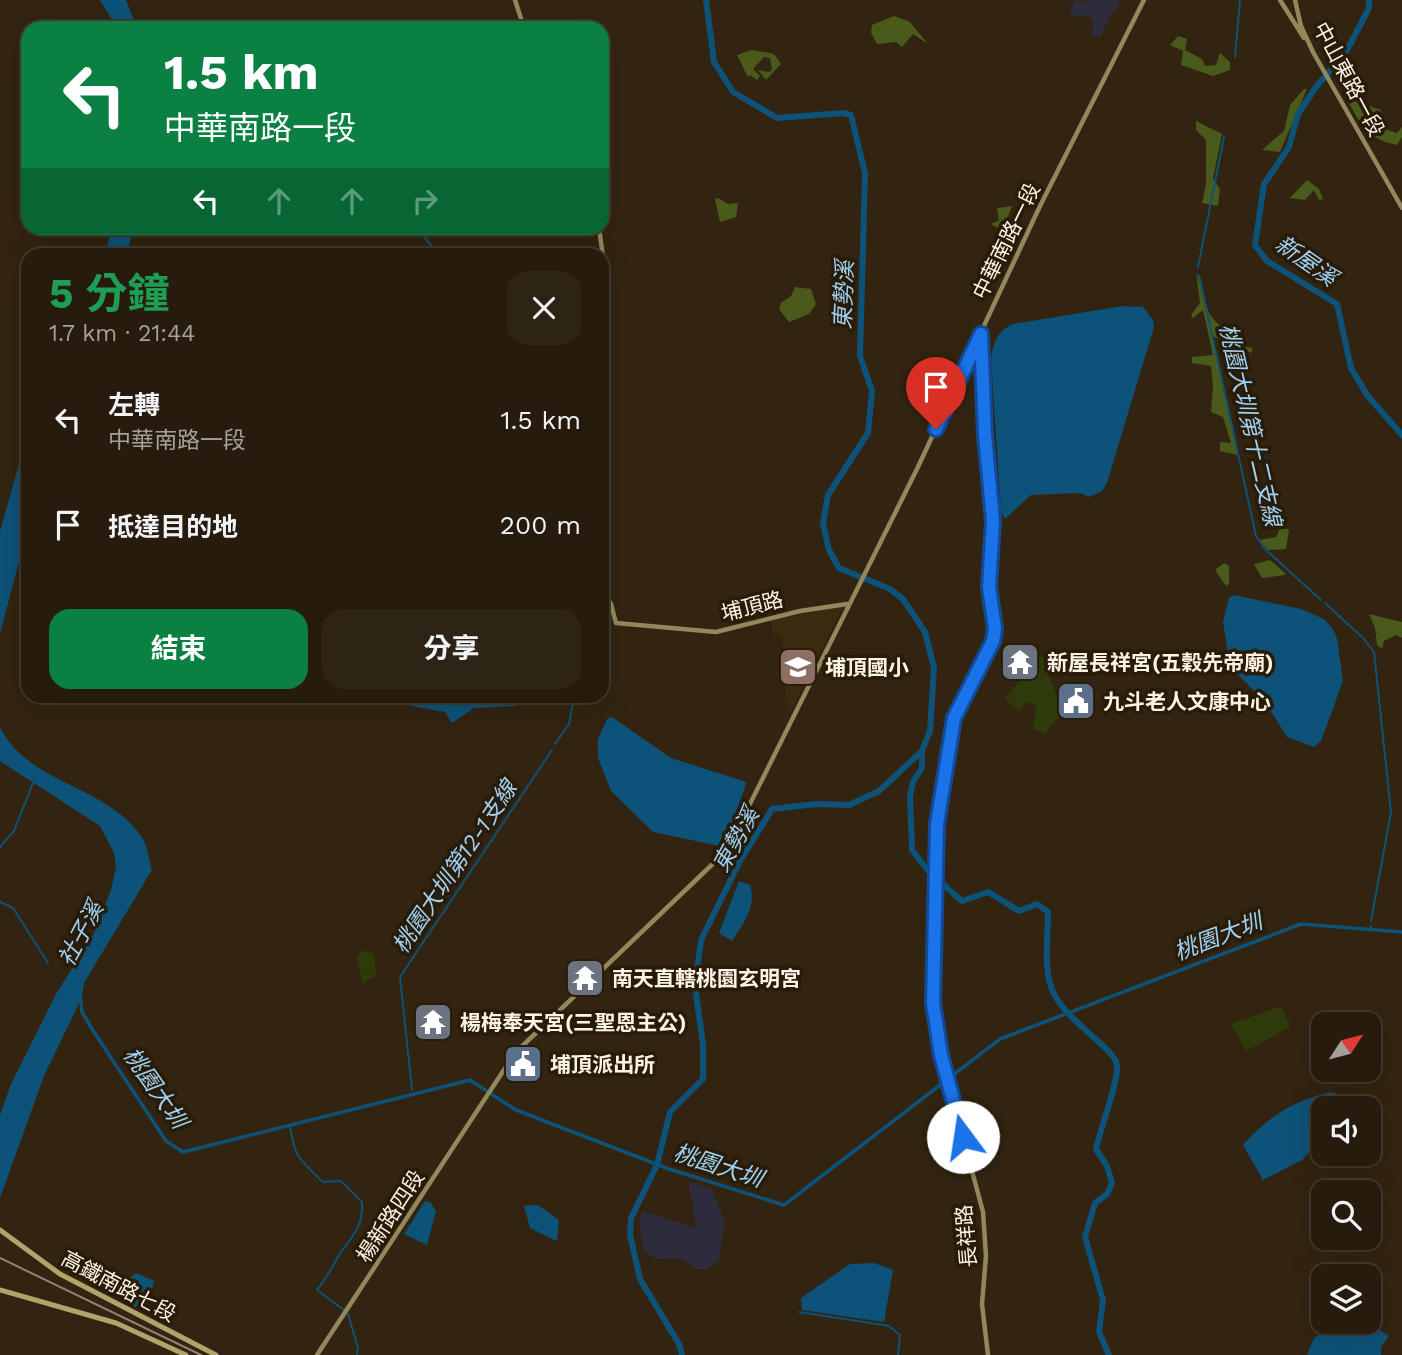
<!DOCTYPE html>
<html lang="zh-TW">
<meta charset="utf-8">
<style>
:root{--surface:#261b0c;--page:#2e2415;--text:#f1f3f6;--muted:#a4a19d;--line:#42392d;--accent:#0b8043}
body{margin:0;font-family:"Work Sans","Noto Sans TC",sans-serif;background:var(--page);color:var(--text);height:100vh;display:flex;flex-direction:column;font-size:26px;white-space:nowrap}
*{box-sizing:border-box;margin:0}
p{font-size:23px;color:var(--muted)}
.icon{flex:none;width:38px;height:38px;fill:none;stroke:currentColor;stroke-width:2;stroke-linecap:round;stroke-linejoin:round}
.map{position:relative;flex:1;overflow:hidden}
.drawer{position:absolute;left:21px;top:248px;width:588px;height:455px;display:flex;flex-direction:column;background:var(--surface);border-radius:21px;box-shadow:0 7px 28px #0002,0 0 0 2px var(--line)}
.drawer>*{flex:none}
.top-card{position:absolute;left:21px;top:21px;width:588px;height:214px;border-radius:21px;box-shadow:0 7px 28px #0002,0 0 0 2px var(--line);background:#0b8043;color:#fff;overflow:hidden}
.needle{width:46px;rotate:54deg}
.tools{position:absolute;left:1311px;top:1012px;display:grid;gap:14px}
.tools a{display:grid;place-items:center;width:70px;height:70px;border-radius:14px;background:var(--surface);box-shadow:0 7px 28px #0002,0 0 0 2px var(--line);font-size:35px}
.pin{position:absolute;display:grid;place-items:center;width:60px;height:60px;color:#fff;margin:-72px -30px;border-radius:50% 50% 50% 0;rotate:-45deg;box-shadow:0 0 7px #0007}
.pin .icon{rotate:45deg}
.me{position:absolute;width:77px;margin:-38px;rotate:346deg;stroke-linejoin:round;filter:drop-shadow(0 0 5px #0008)}
.turn{display:flex;align-items:center;gap:24px;height:147px;padding:0 28px;font-size:32px}
.turn .icon{width:91px;height:91px;stroke-width:2.5}
.turn b{display:block;font-size:49px;line-height:60px}
.lanes{display:flex;align-items:center;height:66px;padding:0 28px;background:#0003;justify-content:center;gap:35px;direction:ltr}
.lanes .off{opacity:.35}
.round{display:grid;place-items:center;flex:none;width:74px;height:74px;border-radius:21px;background:var(--page)}
.headline{display:flex;align-items:center;justify-content:space-between;height:119px;padding:0 28px}
h1{font-size:42px;font-weight:700;line-height:52px;color:#1e9e55}
.primary-button{display:flex;gap:14px;margin-top:auto;padding:14px 28px}
.primary-button a{flex:1;height:80px;border-radius:21px;background:var(--accent);color:#fff;font-size:28px;font-weight:700;line-height:80px;text-align:center}
.primary-button a+a{background:var(--page);color:var(--text)}
ul{padding:0;list-style:none}
li{display:flex;align-items:center;gap:21px;height:105px;padding:0 28px}
li div{flex:1}
li b{display:block;font-size:26px}
li em{font-style:normal}
.map>svg:first-child{display:block}
</style>
<div class="map">
<svg width="1402" height="1355" viewBox="0 0 1402 1355">
<rect width="100%" height="100%" fill="#322410"/>
<path fill="#2e2c3c" d="M1075 0 1085 3 1086 0H1120L1117 12 1112 11 1101 37 1092 35 1093 18 1069 15Z
M689 1181 711 1189 725 1220 719 1261 705 1270 696 1269 682 1259H659L644 1253 639 1219 643 1211 696 1228Z"/>
<path fill="#3b2a0f" d="M843 606 789 714 783 675 786 659 780 634 773 635 771 620Z"/>
<path fill="#2e3a0a" d="M1042 656 1063 713 1044 734 1033 729 1036 705 1025 702 1020 711 1004 699Z
M366 950 374 954 376 976 363 983 356 955Z
M1281 1006 1290 1027 1246 1051 1231 1024Z"/>
<path fill="#4a5a1b" d="M894 16 910 22 928 44 913 34 902 47 896 42 877 44 871 33 872 25Z
M1178 36 1187 39 1185 50 1202 59 1205 66 1216 65 1220 53 1230 62V70L1213 76 1181 65 1183 51 1170 45Z
M752 50 774 54 781 64 766 80 758 70 769 72 772 70 770 58 764 57 753 69 760 76 757 80 750 75 748 77 737 55Z
M1304 89H1307L1280 152 1262 150 1284 131 1290 105Z
M1354 101 1381 110 1375 126 1397 133 1402 127V137L1397 145C1369 139 1362 127 1349 103Z
M1196 121 1222 134 1213 178 1220 189 1218 206 1202 203 1206 184V140L1196 130Z
M1307 180 1319 189 1323 199 1319 200 1314 190 1305 200 1290 198Z
M718 198 728 204 738 203 736 217 720 222 715 199Z
M1012 206 1003 230 990 224 999 221 997 208Z
M1196 272C1209 305 1202 322 1239 335L1242 346 1252 348V353L1212 336 1238 455 1220 451V442L1231 443 1223 417 1211 412 1213 387 1211 366 1192 363V357L1213 355 1203 310 1193 318 1191 315 1200 303Z
M795 287 811 289 816 304 809 314 789 322 779 309 781 303 791 296Z
M1281 526 1289 530 1286 549 1268 550 1259 540 1276 537Z
M1270 560 1285 573V575L1262 578 1254 564Z
M1224 563 1229 566V584L1226 586 1215 570Z
M1369 614 1402 622V638L1396 635 1384 641 1382 649 1377 645 1375 628Z"/>
<path fill="#0d5278" d="M100 0H126L137 28H117Z
M112 228H133L127 255H105Z
M357 228H402L398 236Z
M1123 306 1143 307 1153 320 1154 327 1107 483 1102 491 1089 497 1081 493 1031 495 1005 519 1001 511 991 360C993 344 997 331 1013 324Z
M28 433V527L0 634V531Z
M1234 595 1301 609 1324 619 1332 628 1337 638 1343 681 1321 741 1314 747 1287 737 1267 705 1230 666 1223 622 1229 598Z
M399 697H526L514 706 474 708 452 723 445 712 412 706Z
M612 717 671 758 746 782C746 789 725 841 720 846L653 832 611 791 598 758V739L607 719Z
M0 727C28 785 109 785 143 839 148 848 149 861 152 870L84 983 82 997 44 1076 0 1198V1115L11 1084 56 994 94 933 111 890 116 867 114 853 100 826 0 761Z
M739 881 750 885C757 907 743 924 732 941L719 933Z
M1331 1092 1358 1100 1351 1108H1323V1138L1302 1160 1263 1180 1243 1145C1267 1117 1295 1100 1331 1092Z
M425 1201 430 1202 436 1211 427 1245 404 1234Z
M538 1205 559 1220 557 1241 530 1228 524 1206Z
M874 1263 893 1270 884 1322 802 1310 801 1298 850 1264Z
M136 1273 154 1281C152 1294 146 1300 135 1307L106 1291 110 1283 119 1287Z
M1342 1321H1365L1389 1336 1381 1347V1355H1307L1314 1338Z"/>
<g fill="none" stroke-linecap="round" stroke-linejoin="round">
<path stroke="#0d5278" stroke-width="2" d="M1235 57 1240 0
M401 228 421 234
M425 238 440 256
M1198 267 1224 137
M1199 275 1256 536 1266 550 1321 600
M1325 603 1363 638 1374 652 1391 812 1371 921
M555 744 569 724 574 696
M0 847 14 831 33 783
M0 902 13 908 48 963
M1370 930 1371 926
M412 1090 400 977 552 750
M413 1093V1094
M290 1126C295 1159 300 1160 323 1182L341 1181 362 1202C363 1227 354 1234 341 1252 333 1265 327 1278 317 1290L344 1310
M799 1312 889 1326 900 1335 898 1355
M348 1314 358 1348 357 1355"/>
<path stroke="#0d5278" stroke-width="3.5" d="M80 995 82 1012 92 1029 166 1141 183 1152 470 1080 516 1110 669 1169 784 1205 1000 1039 1301 924 1402 932"/>
<path stroke="#0d5278" stroke-width="6" d="M1369 0V8L1346 52 1316 87 1298 114 1289 147 1264 184 1255 245 1267 261 1337 304 1351 368 1367 395 1402 435
M922 751V768L913 782 910 797 912 850 929 872 962 901 988 892 1019 911 1037 904 1048 912C1048 934 1044 961 1050 983 1058 1018 1115 1047 1117 1065 1119 1081 1100 1129 1096 1149L1107 1166 1112 1183 1107 1194 1095 1203 1085 1237 1103 1300 1099 1332 1109 1355
M682 1355 679 1344 640 1279 630 1235 631 1218 657 1165 670 1112 703 1079V1045L695 986 701 940 740 861 772 809 816 804 849 805 879 791 922 751 930 731 934 668 925 632 903 599 890 589 839 568 829 550 823 523 828 495 868 433 872 391 860 356 865 173 851 115 843 113 777 118 733 92 714 62 706 0"/>
<path stroke="#93885d" stroke-width="4.5" d="M515 0 524 28
M1280 0 1304 38
M1295 0 1301 26 1313 52 1402 208
M599 228 604 263 602 281
M981 335 985 435 993 521 989 587 995 629 993 641 954 718 949 741 947 775 937 824 935 876 937 923 932 981 941 1055 983 1212 986 1256 982 1304 988 1355
M602 590 611 604 616 623 716 632 800 611 847 604
M317 1355 515 1053 720 857 731 842 917 469 1040 206 1144 0"/>
<path stroke="#b2a36b" stroke-width="5" d="M0 1230 60 1274 216 1355
M0 1290 116 1323 186 1355"/>
<path stroke="#908474" stroke-width="2" d="M0 1258 201 1355"/>
</g>
<g fill="none" stroke-linecap="round" stroke-linejoin="round">
<g stroke="#114b97" stroke-width="18">
<path id="route" d="M936 429 981 334 985 435 993 521 989 587 995 629 993 641 954 718 937 824 933 1003 941 1055 963 1137"/>
</g>
<use href="#route" stroke="#1a73e8" stroke-width="12"/>
</g>
<defs>
<g id="temple-square" transform="scale(2.0125)"><rect x="-9" y="-9" width="18" height="18" rx="4" fill="#6b7280" stroke="#281b07"/><path d="M0-6L5-2H3V0L6.5 2.5H4V6H1.5V3h-3V6H-4V2.5H-6.5L-3 0V-2H-5Z" fill="#fff"/></g>
<g id="school-square" transform="scale(2.0125)"><rect x="-9" y="-9" width="18" height="18" rx="4" fill="#8d6e63" stroke="#281b07"/><path d="M0-5L7-2L0 1L-7-2ZM-4 1L0 2.5L4 1V4Q0 6-4 4Z" fill="#fff"/></g>
<g id="civic-square" transform="scale(2.0125)"><rect x="-9" y="-9" width="18" height="18" rx="4" fill="#5c6f8a" stroke="#281b07"/><path d="M-.6-6.5H3V-4.5H.6V-3L4-1V1h2V6H-6V1h2V-1L-.6-3ZM-1.2 2.5V6h2.4V2.5Z" fill="#fff"/></g>
</defs>
<g fill-rule="evenodd">
<use href="#temple-square" x="1020" y="662"/>
<use href="#school-square" x="798" y="667"/>
<use href="#civic-square" x="1076" y="701"/>
<use href="#temple-square" x="585" y="978"/>
<use href="#temple-square" x="433" y="1022"/>
<use href="#civic-square" x="523" y="1064"/>
</g>
<g text-anchor="middle" dominant-baseline="central" stroke-width="7" stroke-linejoin="round" paint-order="stroke">
<g font-size="21" fill="#fcf3e7" stroke="#281b07">
<text transform="translate(1349 79) rotate(62)">中山東路一段</text>
<text transform="translate(1006 241) rotate(-64)">中華南路一段</text>
<text transform="translate(752 606) rotate(-14)">埔頂路</text>
<text transform="translate(390 1216) rotate(-57)">楊新路四段</text>
<text transform="translate(966 1236) rotate(-95)">長祥路</text>
<text transform="translate(119 1286) rotate(28)">高鐵南路七段</text>
</g>
<g font-size="21" font-weight="bold" fill="#fcf3e7" stroke="#281b07" text-anchor="start">
<text x="1047" y="662">新屋長祥宮(五穀先帝廟)</text>
<text x="825" y="667">埔頂國小</text>
<text x="1103" y="701">九斗老人文康中心</text>
<text x="612" y="978">南天直轄桃園玄明宮</text>
<text x="460" y="1022">楊梅奉天宮(三聖恩主公)</text>
<text x="550" y="1064">埔頂派出所</text>
</g>
<g font-size="23" font-style="italic" fill="#9fd1f4" stroke="#281b07">
<text transform="translate(1306 261) rotate(35)">新屋溪</text>
<text transform="translate(844 295) rotate(-88)">東勢溪</text>
<text transform="translate(1250 425) rotate(77)">桃園大圳第十二支線</text>
<text transform="translate(736 840) rotate(-61)">東勢溪</text>
<text transform="translate(455 867) rotate(-56)">桃園大圳第12-1支線</text>
<text transform="translate(81 934) rotate(-62)">社子溪</text>
<text transform="translate(1218 937) rotate(-21)">桃園大圳</text>
<text transform="translate(155 1088) rotate(55)">桃園大圳</text>
<text transform="translate(718 1166) rotate(18)">桃園大圳</text>
</g>
</g>
</svg>
<div class="tools">
<a><svg class="needle" viewBox="-14 -14 28 28"><path d="M0-13l5 13h-10z" fill="#e53935"/><path d="M0 13l5-13h-10z" fill="#a4a19d"/></svg></a>
<a><svg class="icon" aria-label="sound" viewBox="0 0 24 24"><path d="M4 9h4l5-4v14l-5-4H4zM17 9q2 3 0 6"/></svg></a>
<a><svg class="icon" aria-label="search" viewBox="0 0 24 24"><circle cx="10" cy="10" r="6"/><path d="M15 15l6 6"/></svg></a>
<a><svg class="icon" aria-label="layers" viewBox="0 0 24 24"><path d="M12 4l9 5-9 5-9-5zM3 14l9 5 9-5"/></svg></a>
</div>
<div class="pin" style="left:936px;top:429px;background:#d93025"><svg class="icon" aria-label="arrive" viewBox="0 0 24 24"><path d="M6 21V4h12l-3 4 3 4H6"/></svg></div>
<svg class="me" style="left:963px;top:1137px" viewBox="-20 -20 40 40"><circle r="19" fill="#fff"/><path d="M0-13L10 11 0 6-10 11z" fill="#1a73e8"/></svg>
<div class="top-card">
<div class="turn"><svg class="icon" aria-label="left" viewBox="0 0 24 24"><path d="M17 20v-9H6M10 6l-5 5 5 5"/></svg><div><b>1.5 km</b>中華南路一段</div></div>
<div class="lanes"><svg class="icon" aria-label="left" viewBox="0 0 24 24"><path d="M17 20v-9H6M10 6l-5 5 5 5"/></svg><svg class="icon off" aria-label="ahead" viewBox="0 0 24 24"><path d="M12 20V5M6 11l6-6 6 6"/></svg><svg class="icon off" aria-label="ahead" viewBox="0 0 24 24"><path d="M12 20V5M6 11l6-6 6 6"/></svg><svg class="icon off" aria-label="right" viewBox="0 0 24 24"><path d="M7 20v-9h11M14 6l5 5-5 5"/></svg></div>
</div>
<section class="drawer">
<div class="headline"><div><h1>5 分鐘</h1><p>1.7 km · 21:44</p></div><a class="round"><svg class="icon" aria-label="close" viewBox="0 0 24 24"><path d="M6 6l12 12M18 6L6 18"/></svg></a></div>
<ul>
<li><svg class="icon" aria-label="left" viewBox="0 0 24 24"><path d="M17 20v-9H6M10 6l-5 5 5 5"/></svg><div><b>左轉</b><p>中華南路一段</p></div><em>1.5 km</em></li>
<li><svg class="icon" aria-label="arrive" viewBox="0 0 24 24"><path d="M6 21V4h12l-3 4 3 4H6"/></svg><div><b>抵達目的地</b></div><em>200 m</em></li>
</ul>
<div class="primary-button"><a>結束</a><a>分享</a></div>
</section>
</div>
